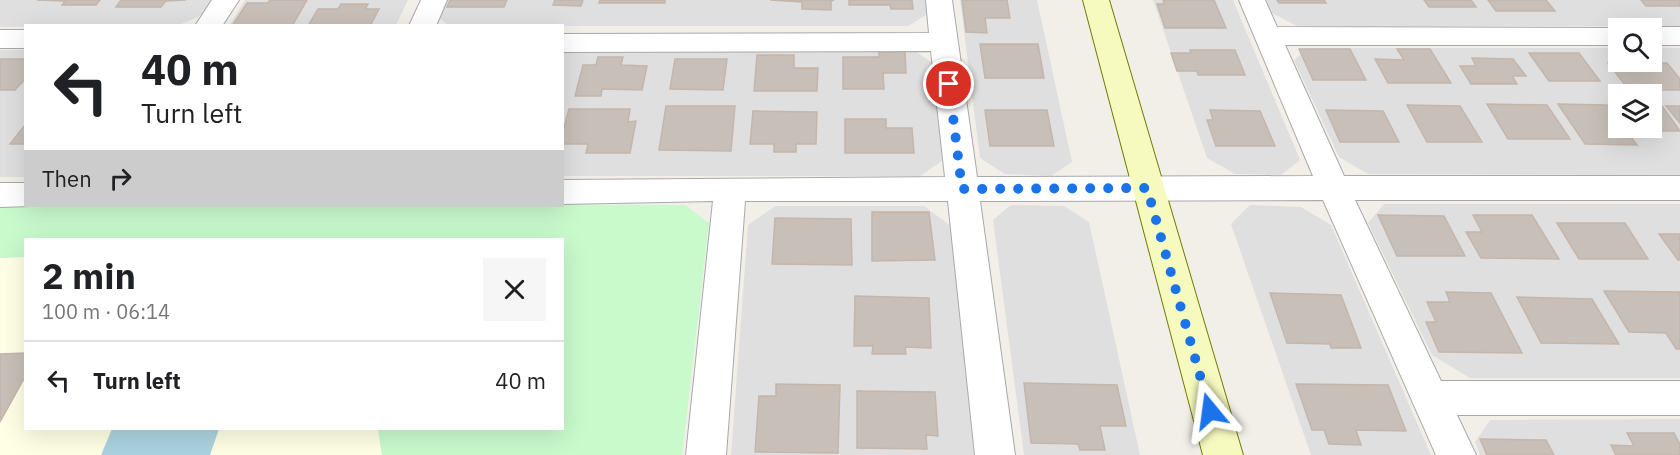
<!DOCTYPE html>
<meta charset="utf-8">
<style>
:root{--surface:#fff;--page:#f6f6f6;--text:#202124;--muted:#757577;--line:#e0e0e0}
body{margin:0;font-family:"IBM Plex Sans",sans-serif;background:var(--page);color:var(--text);height:100vh;display:flex;flex-direction:column;font-size:22px;white-space:nowrap}
*{box-sizing:border-box;margin:0}
p{font-size:20px;color:var(--muted)}
.icon{flex:none;width:33px;height:33px;fill:none;stroke:currentColor;stroke-width:2;stroke-linecap:round;stroke-linejoin:round}
.map{position:relative;flex:1;overflow:hidden}
.sheet{position:absolute;left:24px;top:238px;width:540px;height:192px;display:flex;flex-direction:column;background:var(--surface);border-radius:0px;box-shadow:0 6px 24px #0002}
.sheet>*{flex:none}
.top-card{position:absolute;left:24px;top:24px;width:540px;height:183px;border-radius:0px;box-shadow:0 6px 24px #0002;background:#fff;color:var(--text);overflow:hidden}
.fabs{position:absolute;left:1608px;top:18px;display:grid;gap:12px}
.fabs a{display:grid;place-items:center;width:54px;height:54px;border-radius:0px;background:var(--surface);box-shadow:0 6px 24px #0002;font-size:30px}
.pin{position:absolute;display:grid;place-items:center;width:51px;height:51px;color:#fff;margin:-26px;border:3px solid #fff;border-radius:50%;box-shadow:0 2px 6px #0007}
.me{position:absolute;width:66px;margin:-33px;rotate:344deg;stroke-linejoin:round;filter:drop-shadow(0 0 4px #0008)}
.turn{display:flex;align-items:center;gap:21px;height:126px;padding:0 18px;font-size:27px}
.turn .icon{width:78px;height:78px;stroke-width:2.5}
.turn b{display:block;font-size:42px;line-height:51px}
.then{display:flex;align-items:center;height:57px;padding:0 18px;background:#0003;gap:12px;font-size:22px}
.round{display:grid;place-items:center;flex:none;width:63px;height:63px;border-radius:0px;background:var(--page)}
.overview{display:flex;align-items:center;justify-content:space-between;height:102px;padding:0 18px}
h1{font-size:36px;font-weight:700;line-height:45px}
ul{padding:0;list-style:none}
li{display:flex;align-items:center;gap:18px;height:78px;padding:0 18px;border-top:2px solid var(--line)}
li div{flex:1}
li b{display:block;font-size:22px}
li em{font-style:normal}
.map>svg:first-child{display:block}
</style>
<div class="map">
<svg width="1680" height="455" viewBox="0 0 1680 455">
<rect width="100%" height="100%" fill="#f2efe9"/>
<path fill="#e0dfdf" fill-rule="evenodd" d="M0 0H212L202 15 179 25 0 27Z
M245 0H408L396 25 229 26Z
M440 0H928L929 13 908 26H449L434 14Z
M960 0H1037L1072 162 1051 176 1005 174 980 158Z
M1153 0H1233L1300 160 1281 175 1235 174 1207 158Z
M1266 0H1680V26H1297L1272 13Z
M1309 48H1618V62H1652V48H1680V175L1368 174 1339 157 1294 60ZM1618 94H1652V128H1618Z
M562 49H912L934 64 942 161 920 176H563Z
M0 50H25V177H0Z
M1384 204H1680V378H1470L1432 355 1368 223Z
M1011 205 1064 206 1089 222 1140 455H1024L993 220Z
M1250 205 1301 207 1331 225 1431 455H1311L1231 224Z
M775 206H924L951 226 974 455H731L748 225Z
M1680 419V455H1480L1475 442 1490 420Z"/>
<path fill="#ffffe5" d="M25 257 26 429H378L382 455H0V258Z"/>
<path fill="#c8facc" d="M0 204 685 205 709 223 682 455H382L378 429H562V240H26L25 257 0 258Z"/>
<path fill="#aad3df" d="M112 429H219L210 455H101Z"/>
<path fill="#c7bfb8" stroke="#c4b6ab" stroke-width="1.5" d="M37 0H100L96 5H62L65 1Z
M121 0H186L166 1 161 7H116Z
M270 0H307L292 26H232L247 3H268Z
M450 0H507L504 7H447Z
M555 0H583L581 6 553 5Z
M600 0H665V3H599Z
M770 0H834L831 1V10L802 9V2Z
M849 0H912L913 9H891L890 5H849Z
M962 0H1007L1010 18H985L987 33 966 32Z
M1163 0H1214L1226 28H1165L1157 4H1164Z
M1277 0H1324L1326 3H1279Z
M1424 0H1471L1476 7H1429Z
M1488 0H1546L1555 11H1496Z
M1641 0H1680V6H1646Z
M341 4H368L365 9H379L370 26H308L318 9H338Z
M980 44H1038L1044 78H985Z
M1299 49H1350L1366 80H1313Z
M1397 49H1430L1451 83H1388L1375 59 1404 60Z
M1190 50H1235L1245 75H1198L1197 71H1177L1171 53H1191Z
M905 51 906 73H883L884 89H843V57H879V52Z
M1529 53H1579L1600 81H1549Z
M757 55H794V68H818L817 91H754Z
M598 57H623L621 65 647 66 642 90 602 89 601 96H575L583 65H596Z
M1472 58 1513 59 1526 76H1512L1517 84H1471L1460 66H1476Z
M0 59H26V78L15 90H0Z
M675 59H727L723 90 670 89Z
M1608 63H1667L1680 79V90H1629Z
M1487 104 1547 105 1570 139H1508Z
M1558 104 1607 105 1618 119V128H1624L1637 145 1585 144Z
M1407 105 1460 106 1482 142H1427Z
M666 106H735L731 151 659 150Z
M1652 106H1662L1680 131H1659L1652 121Z
M1666 106H1680V123Z
M569 109H630L628 122 636 121 630 153H586L588 144H562V134Z
M985 110H1047L1054 146H990Z
M1210 110 1260 111 1275 146H1216L1207 120H1213Z
M1326 110 1383 111 1399 142H1340Z
M753 111 817 112 816 144H796V152H774V144H750Z
M845 119H886V128H912L914 153H845Z
M26 124V144H10Z
M872 212H929L935 260 872 261Z
M1378 215 1444 216 1465 256H1397Z
M1473 215H1532L1559 259 1481 258 1466 232H1482Z
M775 218 851 219 852 265 772 264Z
M1557 223H1625L1648 259H1579Z
M1659 234H1680V260H1678Z
M1604 291 1680 292V349H1676L1666 333 1629 332Z
M1446 292 1491 293 1522 353 1439 352 1426 322H1436L1427 302H1450Z
M1270 293 1341 295 1361 348H1331L1330 344 1287 343Z
M855 296 929 298 931 348 905 347 906 354H872L873 346H854Z
M1517 297 1592 299 1619 344 1541 343Z
M26 353V375L0 422V354Z
M1024 383 1117 385 1126 426H1100L1105 450H1080L1078 444 1031 443Z
M776 384 840 385 838 453 755 452 759 396H776Z
M1296 384 1388 385 1406 431 1356 430 1361 445 1329 444 1324 430H1312Z
M857 391 935 392 938 436 926 435 927 449 857 448Z
M1627 433H1674L1680 444V455H1616L1611 445 1634 446Z
M1480 439 1546 440 1554 455H1487Z"/>
<g fill="none" stroke-linecap="round" stroke-linejoin="round">
<g stroke="#a9a9a9" stroke-width="2">
<path id="street" d="M212 0H239L222 26H195Z
M421 0H447L436 26H409Z
M926 0H952L977 177 1313 176 1239 0H1265L1277 27 1623 28H1618V45H1285L1344 176H1680V200H1355L1441 381H1680V415H1457L1476 455H1436L1323 200 980 201 1015 455H975L948 201H745L726 455H686L713 201 562 204V180L945 177 931 51 562 52V34L929 33Z
M1652 27H1680V45H1652V28H1647Z
M0 30H26V48H0Z
M0 183H26V206H31L0 207Z"/>
</g>
<g stroke="#707d05" stroke-width="2">
<path id="secondary" d="M1083 0H1109L1243 455H1203Z"/>
</g>
<use href="#street" fill="#fff" fill-rule="evenodd"/>
<use href="#secondary" fill="#f7fabf" fill-rule="evenodd"/>
</g>
<g fill="none" stroke-linecap="round" stroke-linejoin="round">
<path stroke="#1a73e8" stroke-width="10" stroke-dasharray="0 18" d="M949 84 962 189 1147 188 1210 411"/>
</g>
</svg>
<div class="fabs">
<a><svg class="icon" aria-label="search" viewBox="0 0 24 24"><circle cx="10" cy="10" r="6"/><path d="M15 15l6 6"/></svg></a>
<a><svg class="icon" aria-label="layers" viewBox="0 0 24 24"><path d="M12 4l9 5-9 5-9-5zM3 14l9 5 9-5"/></svg></a>
</div>
<div class="pin" style="left:949px;top:84px;background:#d93025"><svg class="icon" aria-label="arrive" viewBox="0 0 24 24"><path d="M6 21V4h12l-3 4 3 4H6"/></svg></div>
<svg class="me" style="left:1210px;top:411px" viewBox="-20 -20 40 40"><path d="M0-17L14 15 0 8-14 15z" fill="#1a73e8" stroke="#fff" stroke-width="4"/></svg>
<div class="top-card">
<div class="turn"><svg class="icon" aria-label="left" viewBox="0 0 24 24"><path d="M17 20v-9H6M10 6l-5 5 5 5"/></svg><div><b>40 m</b>Turn left</div></div>
<div class="then">Then<svg class="icon" aria-label="right" viewBox="0 0 24 24"><path d="M7 20v-9h11M14 6l5 5-5 5"/></svg></div>
</div>
<section class="sheet">
<div class="overview"><div><h1>2 min</h1><p>100 m · 06:14</p></div><a class="round"><svg class="icon" aria-label="close" viewBox="0 0 24 24"><path d="M6 6l12 12M18 6L6 18"/></svg></a></div>
<ul>
<li><svg class="icon" aria-label="left" viewBox="0 0 24 24"><path d="M17 20v-9H6M10 6l-5 5 5 5"/></svg><div><b>Turn left</b></div><em>40 m</em></li>
</ul>
</section>
</div>
